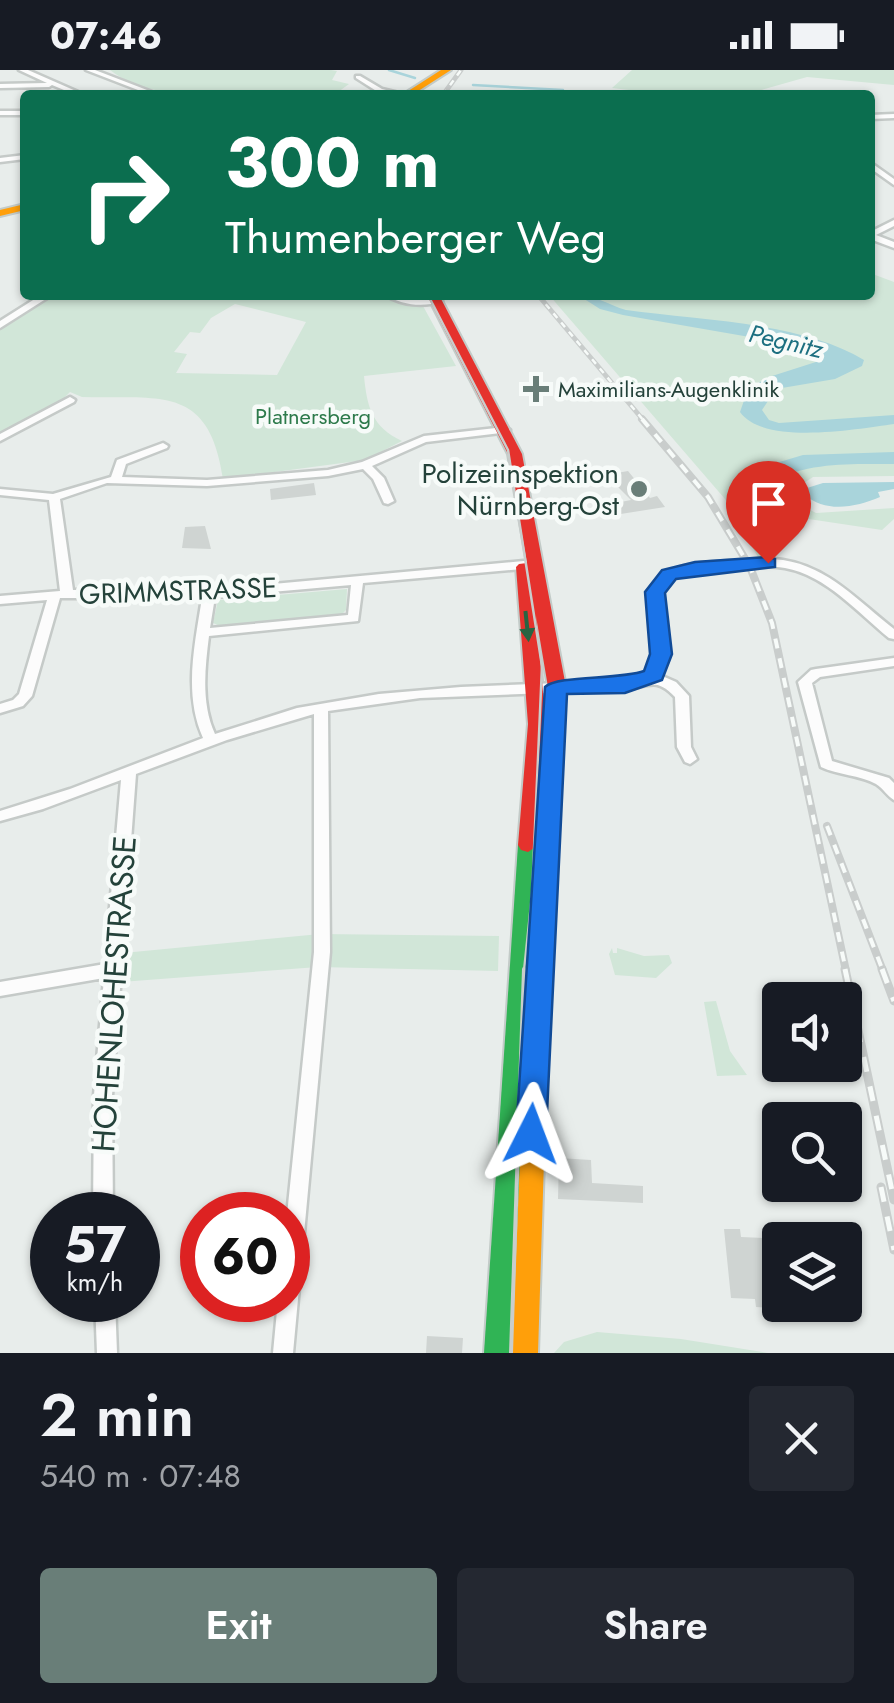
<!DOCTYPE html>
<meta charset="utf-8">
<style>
:root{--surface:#171b24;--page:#242831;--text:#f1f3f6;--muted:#9ea1a6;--accent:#697e78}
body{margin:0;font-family:Jost,sans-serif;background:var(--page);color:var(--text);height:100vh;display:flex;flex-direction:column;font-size:38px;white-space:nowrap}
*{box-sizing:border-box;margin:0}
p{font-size:32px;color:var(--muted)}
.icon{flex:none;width:55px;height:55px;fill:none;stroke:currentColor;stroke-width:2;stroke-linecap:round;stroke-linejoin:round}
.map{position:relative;height:1283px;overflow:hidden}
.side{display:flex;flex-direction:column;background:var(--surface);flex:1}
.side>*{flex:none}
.guide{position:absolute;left:20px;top:20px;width:855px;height:210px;border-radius:10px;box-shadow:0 2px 8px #0004;background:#0b6e4f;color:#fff;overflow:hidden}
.fabs{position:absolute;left:762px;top:912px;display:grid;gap:20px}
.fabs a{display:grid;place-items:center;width:100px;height:100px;border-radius:10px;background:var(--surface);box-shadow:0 2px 8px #0004;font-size:50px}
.speed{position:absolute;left:30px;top:1122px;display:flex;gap:20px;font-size:50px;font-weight:700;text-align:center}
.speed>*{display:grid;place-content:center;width:130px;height:130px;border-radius:50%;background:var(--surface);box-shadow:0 2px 8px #0004;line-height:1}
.speed small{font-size:25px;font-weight:400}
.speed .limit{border:15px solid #d22;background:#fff;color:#111}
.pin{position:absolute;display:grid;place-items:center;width:85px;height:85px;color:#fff;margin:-102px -42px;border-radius:50% 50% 50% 0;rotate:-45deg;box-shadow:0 0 10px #0007}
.pin .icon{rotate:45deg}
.me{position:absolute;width:110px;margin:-55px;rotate:3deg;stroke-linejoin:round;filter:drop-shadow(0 0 8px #0008)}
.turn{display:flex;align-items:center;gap:35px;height:210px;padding:0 40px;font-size:45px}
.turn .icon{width:130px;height:130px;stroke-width:2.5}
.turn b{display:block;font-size:70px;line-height:85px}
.round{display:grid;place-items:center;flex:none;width:105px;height:105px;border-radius:10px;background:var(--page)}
.head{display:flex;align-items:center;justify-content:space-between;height:170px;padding:0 40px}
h1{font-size:60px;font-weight:600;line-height:75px}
.action{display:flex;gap:20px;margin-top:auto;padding:20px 40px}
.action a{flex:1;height:115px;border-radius:10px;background:var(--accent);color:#fff;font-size:40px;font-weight:600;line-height:115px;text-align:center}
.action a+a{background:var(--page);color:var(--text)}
.status{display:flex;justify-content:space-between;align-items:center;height:70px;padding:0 50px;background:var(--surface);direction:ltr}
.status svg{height:28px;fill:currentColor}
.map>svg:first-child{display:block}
</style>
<div class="status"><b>07:46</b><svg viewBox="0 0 49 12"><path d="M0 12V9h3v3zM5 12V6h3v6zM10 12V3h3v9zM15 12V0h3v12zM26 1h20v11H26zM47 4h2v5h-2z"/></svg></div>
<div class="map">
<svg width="894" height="1283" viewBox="0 0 894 1283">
<rect width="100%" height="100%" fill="#e8edeb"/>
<path fill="#d1e6d8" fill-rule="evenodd" d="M110 0H331L337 1 332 10 349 14 334 25C271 25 158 39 110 0Z
M632 0H894V15L807 7 744 25H671L612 18Z
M870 203 894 212V406L813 407 795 419 798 433 816 443 894 438V449L882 460 802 448H768L778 470 769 488 759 489 725 429 549 225H870Z
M51 225H384L394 232 423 236 456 296 364 306C367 337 372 357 402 371L365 390 223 409C209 314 161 329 82 327L70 322 57 335 0 365V259ZM235 234 306 252 277 305 176 303 187 284 174 282 190 262 200 263 211 248Z
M347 519 346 540 341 545 220 556 213 553 218 530Z
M320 864 499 866 498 901 318 897 121 912 123 883Z
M612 878 613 883H617V878L644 886 669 885 672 893 656 908 615 905 609 884Z
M716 931 730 981 747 1005 717 1006 704 932Z
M597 1262 681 1269 768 1283H554L564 1272Z"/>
<path fill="#a9d4db" d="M578 225C596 225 608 235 626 240 697 250 803 252 864 290L862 296 835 309 776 319 762 340 769 350 779 353 894 345V354C857 359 764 376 740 342L748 319 769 307 819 291 823 285 818 279 623 245 600 239Z
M894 382V394C849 394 811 392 771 411L750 406 753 400 803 385Z
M894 412V419L878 422 880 427C856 437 826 444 804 424L807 418 823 413Z"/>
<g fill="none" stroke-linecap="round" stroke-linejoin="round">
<path stroke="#a9d4db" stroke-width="2.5" d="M389 0 415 8
M473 15 563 20"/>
</g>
<path fill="#cfd4d2" d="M628 401 650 428 657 426 665 437 608 446 600 436 631 430 606 405Z
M314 413 316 425 271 430 270 419Z
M205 456 211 479 182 478 185 457Z
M559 1088 591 1090 592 1113 643 1116V1133L558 1129Z
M724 1159H740L741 1167 766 1168 775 1238 756 1237 755 1229 731 1228Z
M427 1266 463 1268 462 1283H426Z"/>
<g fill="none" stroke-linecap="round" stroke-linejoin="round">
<g stroke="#c5cac8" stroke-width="5">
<path id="street" d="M19 0H28L85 25H76L52 15 49 17 0 18V14L47 13Z
M86 0H95L160 25H151Z
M356 6H360L382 19 407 25 378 22 356 8Z
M0 41H25V45H0Z
M894 44V48L870 49V45Z
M25 85V89L0 92V88Z
M870 92 894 109V115L870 98Z
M894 150V156L876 165 894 172V178L870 169V162Z
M41 225H52L0 258V251Z
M385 225C395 225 401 228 410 229 421 231 431 227 442 231 423 238 402 235 385 225Z
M70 327 75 330 74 332 0 371V364Z
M505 357 510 360 509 362 426 372 372 396 384 408 394 431 388 434 384 433 373 409 363 399 328 406 207 416 107 413 60 429 73 520H209L534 490 540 494 534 498 363 513 358 551 209 566C205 598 201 634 215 664L297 638 379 624 461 617 634 610 648 602 654 589 651 517C666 496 689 494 713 492 736 491 760 487 783 490 829 497 859 532 894 559V569L889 568C858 543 826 505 785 498 764 494 743 498 722 499 700 501 679 500 663 517L668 589 660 605 676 612 689 626 691 677 697 689 690 694 685 692 677 677 675 627C656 607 649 616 625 620L420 628 328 641 330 882 293 1283H273L278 1230H288L287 1145 314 882V644L227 670 136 704 112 1025 113 1145H93L94 1025 104 908 0 926V912L105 894 121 710 43 739 0 751V741L70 719 203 668C183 624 195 573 202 528H60L32 626 23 636 0 643V634L13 630 19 624 47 530 0 534V526L60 521 49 430 0 425V419L53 424 111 407 117 390 163 373 168 376 167 378 126 394 122 407 207 410 328 400 362 392 424 366ZM351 515 348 545 210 558 215 527Z
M894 588V596L820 607 812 613 832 691 889 708 894 713V730C887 726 884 719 876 714 860 705 838 705 821 697L798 612 811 600 816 599Z
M95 1230H115L117 1283H97Z"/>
</g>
<g stroke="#c3cbc8" stroke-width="4">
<path id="fast" d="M528 768 535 770 538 775 510 1283H484L518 775 521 770Z"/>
</g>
<g stroke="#c3cbc8" stroke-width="4">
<path id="slow" d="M441 0H451L412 25H402Z
M25 134V140L0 146V140Z
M539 890 546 892 550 898 538 1283H512L528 898 532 892Z"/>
</g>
<g stroke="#c3cbc8" stroke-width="4">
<path id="jam" d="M427 225H439L522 384 566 617 550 898 546 904 539 906 532 904 528 898 537 776 528 782 521 780 518 775 528 654 516 497 519 494 527 493 508 384ZM536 546 548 617 546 654Z"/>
</g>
<use href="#street" fill="#fcfcfc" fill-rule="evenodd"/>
<use href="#fast" fill="#30b455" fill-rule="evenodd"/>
<use href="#slow" fill="#ff9f0a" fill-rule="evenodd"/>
<use href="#jam" fill="#e5322d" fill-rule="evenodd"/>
<path stroke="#c9cdcc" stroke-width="2.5" d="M428 225 508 380 542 596 532 825 524 901"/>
<path stroke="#c9cdcc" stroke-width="4" d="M511 1283 524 899"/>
<g stroke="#c9cdcc" stroke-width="5">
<path id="rail-far2" d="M443 25 461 0
M538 225 644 351"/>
</g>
<g stroke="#c9cdcc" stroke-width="8">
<path id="rail-far1" d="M642 349 708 427 750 497 772 553 846 901
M827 756 883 901"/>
</g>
<g stroke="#c9cdcc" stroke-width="9">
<path id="rail" d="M845 899 894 1130
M882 899 894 931
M881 1117 894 1180"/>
</g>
<use href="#rail-far2" stroke="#f7fbf9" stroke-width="2.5" stroke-dasharray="6" stroke-linecap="butt"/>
<use href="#rail-far1" stroke="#f7fbf9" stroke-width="4" stroke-dasharray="10" stroke-linecap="butt"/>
<use href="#rail" stroke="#f7fbf9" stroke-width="5" stroke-dasharray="15" stroke-linecap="butt"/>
</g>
<defs><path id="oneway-solid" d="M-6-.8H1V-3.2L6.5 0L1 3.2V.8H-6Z" transform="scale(2.5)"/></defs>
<use fill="#286442" href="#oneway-solid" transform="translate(527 556) rotate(84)"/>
<path fill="#1a73e8" stroke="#114b97" stroke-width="2.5" d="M768 487 775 489V497L676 509 665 523 672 584 662 610 625 623 567 624 546 1064 542 1073 531 1077 520 1073 516 1064 545 617C557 605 619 610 644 601L650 584 645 522 662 500 695 492Z"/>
<g fill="#697e78" stroke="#f7fbf9" stroke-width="4">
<path d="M531 304h10v10h10v10h-10v10h-10v-10h-10v-10h10z"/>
<circle cx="639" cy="419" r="10"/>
</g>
<g text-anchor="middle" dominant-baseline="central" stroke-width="9" stroke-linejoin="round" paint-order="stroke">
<g font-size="22" fill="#24423a" stroke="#f7fbf9" text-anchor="start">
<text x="558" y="319">Maximilians-Augenklinik</text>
</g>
<g font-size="22" fill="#2d7a4b" stroke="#f7fbf9">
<text x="313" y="346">Platnersberg</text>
</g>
<g font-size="25" font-style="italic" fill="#1c6f80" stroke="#f7fbf9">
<text transform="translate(786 271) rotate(13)">Pegnitz</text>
</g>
<g font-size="28" fill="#24423a" stroke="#f7fbf9" text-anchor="end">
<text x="619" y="403">Polizeiinspektion<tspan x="619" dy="32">Nürnberg-Ost</tspan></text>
</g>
<g font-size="28" fill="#24423a" stroke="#f7fbf9">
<text transform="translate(178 521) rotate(-2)">GRIMMSTRASSE</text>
</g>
<g font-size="32" fill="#24423a" stroke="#f7fbf9">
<text transform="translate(114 924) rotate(-86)">HOHENLOHESTRASSE</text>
</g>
</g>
</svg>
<div class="fabs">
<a><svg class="icon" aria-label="sound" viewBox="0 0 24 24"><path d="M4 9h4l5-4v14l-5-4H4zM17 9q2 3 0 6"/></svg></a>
<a><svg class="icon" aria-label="search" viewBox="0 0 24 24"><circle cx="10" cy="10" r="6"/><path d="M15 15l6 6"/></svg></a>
<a><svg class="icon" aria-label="layers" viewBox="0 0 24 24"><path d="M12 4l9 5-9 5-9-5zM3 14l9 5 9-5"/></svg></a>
</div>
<div class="speed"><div>57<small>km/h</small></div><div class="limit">60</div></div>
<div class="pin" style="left:768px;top:493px;background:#d93025"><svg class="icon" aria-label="arrive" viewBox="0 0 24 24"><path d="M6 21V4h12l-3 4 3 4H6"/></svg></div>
<svg class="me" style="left:531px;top:1064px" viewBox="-20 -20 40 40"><path d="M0-17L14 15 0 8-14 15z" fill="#1a73e8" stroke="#fff" stroke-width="4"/></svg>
<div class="guide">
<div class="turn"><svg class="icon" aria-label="right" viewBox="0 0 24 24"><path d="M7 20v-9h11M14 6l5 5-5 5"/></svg><div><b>300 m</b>Thumenberger Weg</div></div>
</div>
</div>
<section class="side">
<div class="head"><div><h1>2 min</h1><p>540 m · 07:48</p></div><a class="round"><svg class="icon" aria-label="close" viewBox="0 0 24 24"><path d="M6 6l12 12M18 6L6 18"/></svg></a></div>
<div class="action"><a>Exit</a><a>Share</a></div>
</section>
